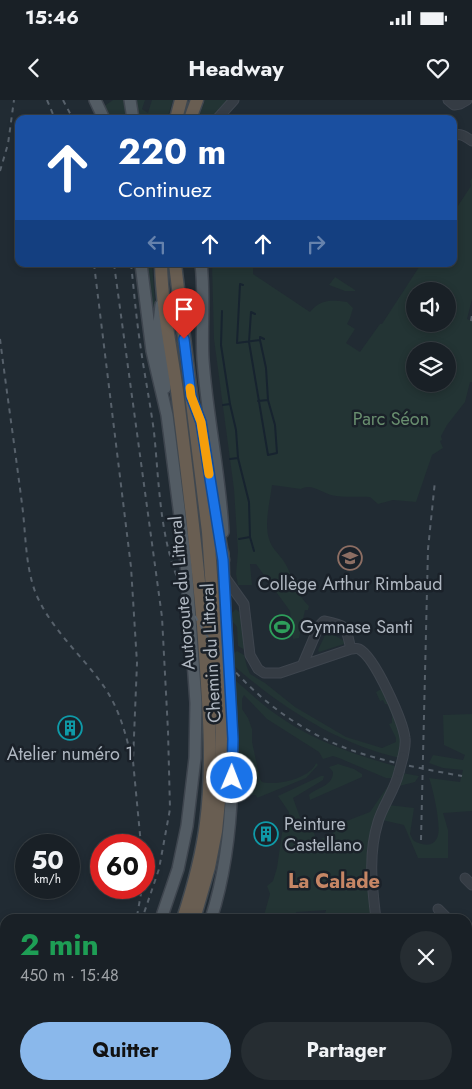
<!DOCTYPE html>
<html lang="fr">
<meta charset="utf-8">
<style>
:root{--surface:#192026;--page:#262d32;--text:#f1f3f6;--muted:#9fa3a7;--line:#373e43;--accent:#8ab8eb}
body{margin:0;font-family:Jost,sans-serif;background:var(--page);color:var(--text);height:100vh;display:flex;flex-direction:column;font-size:19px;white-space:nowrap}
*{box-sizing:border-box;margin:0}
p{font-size:16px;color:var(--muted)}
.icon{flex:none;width:28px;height:28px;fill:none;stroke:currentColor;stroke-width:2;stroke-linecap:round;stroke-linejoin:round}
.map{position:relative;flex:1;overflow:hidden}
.drawer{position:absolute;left:0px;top:814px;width:472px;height:176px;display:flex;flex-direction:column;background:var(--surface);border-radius:15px 15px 0 0;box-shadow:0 2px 8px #0003,0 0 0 1px var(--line)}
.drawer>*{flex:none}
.hud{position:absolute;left:15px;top:15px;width:442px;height:152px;border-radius:10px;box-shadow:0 2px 8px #0003,0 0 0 1px var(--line);background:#1a4fa0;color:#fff;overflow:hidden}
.buttons{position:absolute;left:406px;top:182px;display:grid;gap:10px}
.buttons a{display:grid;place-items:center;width:50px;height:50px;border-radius:50%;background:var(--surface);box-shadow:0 2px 8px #0003,0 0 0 1px var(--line);font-size:25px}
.speed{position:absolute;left:15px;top:734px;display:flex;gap:10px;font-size:25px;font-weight:700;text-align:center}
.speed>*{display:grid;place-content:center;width:65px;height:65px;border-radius:50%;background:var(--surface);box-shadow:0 2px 8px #0003,0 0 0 1px var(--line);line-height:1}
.speed small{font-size:12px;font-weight:400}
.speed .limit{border:8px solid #d22;background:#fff;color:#111}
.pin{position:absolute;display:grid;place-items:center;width:42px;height:42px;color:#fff;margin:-51px -21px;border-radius:50% 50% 50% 0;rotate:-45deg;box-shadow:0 0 5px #0007}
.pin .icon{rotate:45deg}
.me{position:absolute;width:55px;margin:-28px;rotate:1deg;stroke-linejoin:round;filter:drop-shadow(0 0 4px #0008)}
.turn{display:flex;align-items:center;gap:18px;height:105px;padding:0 20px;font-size:22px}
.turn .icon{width:65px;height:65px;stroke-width:2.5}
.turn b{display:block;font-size:35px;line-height:42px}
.lanes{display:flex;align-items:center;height:48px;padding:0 20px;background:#0003;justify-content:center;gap:25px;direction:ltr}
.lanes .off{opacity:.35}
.round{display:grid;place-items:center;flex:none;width:52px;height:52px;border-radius:26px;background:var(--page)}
.overview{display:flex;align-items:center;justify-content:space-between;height:85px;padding:0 20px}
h1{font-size:30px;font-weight:700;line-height:38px;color:#1e9e55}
.button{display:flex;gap:10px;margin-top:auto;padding:10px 20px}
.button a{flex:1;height:58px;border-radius:30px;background:var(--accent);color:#111;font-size:20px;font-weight:700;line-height:58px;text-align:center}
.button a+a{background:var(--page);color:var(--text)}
.status{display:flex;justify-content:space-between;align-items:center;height:35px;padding:0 25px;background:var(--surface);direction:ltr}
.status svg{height:14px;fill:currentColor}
header{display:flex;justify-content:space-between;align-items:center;height:65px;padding:0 20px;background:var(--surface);font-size:22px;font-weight:700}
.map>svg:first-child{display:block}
</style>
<div class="status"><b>15:46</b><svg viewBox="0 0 49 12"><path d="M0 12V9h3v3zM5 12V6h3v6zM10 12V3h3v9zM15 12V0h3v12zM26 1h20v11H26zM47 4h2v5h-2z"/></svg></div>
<header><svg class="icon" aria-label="back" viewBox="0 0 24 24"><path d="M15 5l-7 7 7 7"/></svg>Headway<svg class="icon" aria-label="heart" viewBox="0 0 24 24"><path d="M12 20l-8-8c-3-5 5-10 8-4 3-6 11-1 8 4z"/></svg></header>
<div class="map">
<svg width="472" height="989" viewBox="0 0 472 989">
<rect width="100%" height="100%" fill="#212b33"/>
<path fill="#233434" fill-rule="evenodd" d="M113 0H126L129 19H108L103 7Z
M136 0H145L142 9 148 13 152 0H173L167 19H139Z
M205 0H228L211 19H198Z
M472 78V199L467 219 472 221V282H470L465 302 447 325 441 336 442 340 440 341 443 348 432 355 416 402 393 400 378 404 370 397C357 396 345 398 331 395 321 392 311 383 301 389L272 385C270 402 264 423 269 439 272 450 282 456 286 465 295 482 295 492 309 506L308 510H305L299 538 293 539 290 511 256 464H250L252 485H238L236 474 238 451 234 389 214 239 212 164H253V174L310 212C321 199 331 200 347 202L353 208 350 218 347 224 355 229 346 243 360 252 380 224H382L421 164H454V112L471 86 470 81ZM415 191H448V224H415ZM415 251H448V284H415Z
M146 164H152L161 281Z
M335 177 355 190V191H345L329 185Z
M236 509 240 513 245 550 238 546 237 527 233 522 232 513Z
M327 531 346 542 344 544 319 552 318 550Z
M237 551 244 555 247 567 250 574 265 583 295 607 346 637 382 648 396 642V638L389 624 392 623V615L387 604H385L383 600 380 601 376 592 383 588 402 631 400 658C337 644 281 607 233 565L234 553Z
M235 580C249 592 262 605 277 615 313 641 356 655 398 667L394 678H386L339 658 333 656 323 659 319 652 267 619 244 595 242 599V609L248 618 252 629V642L260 679 262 682C277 686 311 678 316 663L318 665 306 678 257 698 256 695H242L238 689 239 666Z
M472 614V711L443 713 448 730V758H418L404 725 382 720 388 705 414 708 410 734 413 740C421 746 435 748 438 735 441 725 433 688 429 678L460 682 463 670 443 668 429 663 433 655 463 660 465 655 444 645 443 615Z
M338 664 354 669 362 674V677L310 700 309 695 311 693C320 687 333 685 333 672L329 667Z
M402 673 419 676 415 682 399 686Z
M321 676H324L323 680 293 698 302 723 309 720 317 741 333 733 331 727 370 712 390 683 393 684C387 697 376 711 372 725 363 755 368 788 371 819H324L326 810 296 812 295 818 263 819 270 794 267 786 273 781 277 768 282 733 288 723 289 712 278 696Z
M166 985H198L196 989H165Z
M211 985H259L257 989H210Z"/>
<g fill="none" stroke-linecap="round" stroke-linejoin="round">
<path stroke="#17232f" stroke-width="2" d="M243 185 240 184 237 243 260 240V237L264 239
M222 211 221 245 230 304 236 330 238 358 249 402 250 437 254 451
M255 214 251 212 249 242 268 355 277 353 275 325 268 300 266 268 260 240
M258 301 268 300
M223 305 230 304
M230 359 238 358
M239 439 250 437"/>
<g stroke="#3e454e" stroke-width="11">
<path id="minor" d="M448 0 454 5 460 4 467 0
M217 19 234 0
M454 35C461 33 466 37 472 41
M224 476 244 504 250 555 258 569 264 573H280L351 549C354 549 356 548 359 549 375 557 403 621 405 638 406 645 404 651 403 657
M302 566 319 526 324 521C349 526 345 526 351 549
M465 778 472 785
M438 809 448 819
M376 819C372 786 368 754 378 722 383 705 395 690 399 672
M468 858 472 846
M468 877 472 887
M468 906 472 908
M468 948 472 941
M203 989 204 985
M326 989 327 985
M361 989 364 985
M441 989 443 985"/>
</g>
<g stroke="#3e454e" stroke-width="14">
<path id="major" d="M95 0 104 19
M130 0 133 19
M141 164 152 251 167 315 186 463 196 603 195 658 187 726 178 769 161 819
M201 164C205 196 201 228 203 260 207 317 220 374 223 432
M161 205 159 223 165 288
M211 819C249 699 224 575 223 453
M102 989V985
M112 989V985
M158 989 159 985"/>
</g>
<g stroke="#3f474f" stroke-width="15">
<path id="highway" d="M176 19 181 0
M190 19 197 0
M161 164C162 207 171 248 177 291 187 374 198 456 204 539 208 600 214 662 206 723 202 756 193 788 183 819
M175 164 208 432 222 632V672L216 731 209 767 194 819
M211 389 223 460
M130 989 131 985
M141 989 142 985"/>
</g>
<use href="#minor" stroke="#353c44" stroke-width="9"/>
<use href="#major" stroke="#535c64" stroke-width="11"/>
<use href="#highway" stroke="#695e52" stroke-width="12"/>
<path stroke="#57616b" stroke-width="2" stroke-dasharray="5 5" stroke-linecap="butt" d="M47 0 55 19
M63 0 73 19
M0 71 8 44 14 0
M94 164 131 467 137 563 133 661 141 745
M114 164 162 517 168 631 170 709 159 769 142 819
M131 164C134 190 136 216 140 243 144 272 150 302 154 332 158 371 159 410 168 448 190 538 261 616 348 649 385 662 423 669 462 676
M471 221 472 215
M0 239C7 294 15 349 22 404 26 434 25 466 36 494 52 531 83 556 105 588 117 606 124 627 129 648
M421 740 428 449 435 381
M137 816 142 788
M83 989 84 985"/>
<g stroke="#3e454e" stroke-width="11" stroke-linecap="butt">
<path id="minor-bridge" d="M399 672 403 657"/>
</g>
<use href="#minor-bridge" stroke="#353c44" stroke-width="9"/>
</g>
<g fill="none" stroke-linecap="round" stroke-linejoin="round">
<g stroke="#114b97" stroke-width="12">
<path id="route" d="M184 239 191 296 201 322 223 460 233 639 232 678"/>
</g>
<use href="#route" stroke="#1a73e8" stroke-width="9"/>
<path stroke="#f59e0b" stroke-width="9" d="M190 288 191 296 201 322 209 374"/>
</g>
<defs>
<g id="school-ring" transform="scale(1.25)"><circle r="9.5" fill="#1a2129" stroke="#8d6e63" stroke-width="1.5"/><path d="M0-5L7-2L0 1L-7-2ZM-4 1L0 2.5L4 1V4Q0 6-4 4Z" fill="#8d6e63"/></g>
<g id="stadium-ring" transform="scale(1.25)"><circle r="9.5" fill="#1a2129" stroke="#2e9e5b" stroke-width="1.5"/><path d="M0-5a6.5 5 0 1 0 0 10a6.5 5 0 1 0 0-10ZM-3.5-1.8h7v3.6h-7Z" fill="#2e9e5b"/></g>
<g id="building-ring" transform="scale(1.25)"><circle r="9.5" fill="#1a2129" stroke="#0f9aa8" stroke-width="1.5"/><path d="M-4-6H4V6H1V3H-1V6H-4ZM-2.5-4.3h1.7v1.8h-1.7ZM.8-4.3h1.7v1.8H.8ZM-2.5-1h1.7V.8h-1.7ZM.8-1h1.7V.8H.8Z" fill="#0f9aa8"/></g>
</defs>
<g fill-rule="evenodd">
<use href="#school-ring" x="350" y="458"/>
<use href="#stadium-ring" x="282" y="527"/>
<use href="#building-ring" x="70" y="628"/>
<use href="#building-ring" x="266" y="734"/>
</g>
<g text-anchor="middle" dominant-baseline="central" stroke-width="5" stroke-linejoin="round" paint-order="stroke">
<g font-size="18" fill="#698e6f" stroke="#1a2129">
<text x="391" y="319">Parc Séon</text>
</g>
<g font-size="18" fill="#afb7c1" stroke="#1a2129">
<text x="350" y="484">Collège Arthur Rimbaud</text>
<text x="300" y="527" text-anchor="start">Gymnase Santi</text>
<text x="70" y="654">Atelier numéro 1</text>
<text x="284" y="724" text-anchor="start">Peinture<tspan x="284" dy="21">Castellano</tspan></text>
</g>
<g font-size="18" fill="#afb7c1" stroke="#1a2129">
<text transform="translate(182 493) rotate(-95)">Autoroute du Littoral</text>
<text transform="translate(211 553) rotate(-93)">Chemin du Littoral</text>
</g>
<g font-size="20" font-weight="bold" fill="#c68665" stroke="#1a2129">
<text x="334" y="781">La Calade</text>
</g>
</g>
</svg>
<div class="buttons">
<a><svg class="icon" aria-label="sound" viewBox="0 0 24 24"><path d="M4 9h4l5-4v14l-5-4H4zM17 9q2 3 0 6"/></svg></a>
<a><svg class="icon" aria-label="layers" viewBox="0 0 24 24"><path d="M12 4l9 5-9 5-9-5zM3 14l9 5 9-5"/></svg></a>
</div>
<div class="speed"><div>50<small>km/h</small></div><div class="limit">60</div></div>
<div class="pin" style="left:184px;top:239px;background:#d93025"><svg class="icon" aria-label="arrive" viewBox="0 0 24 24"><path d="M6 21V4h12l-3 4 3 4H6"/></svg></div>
<svg class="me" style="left:232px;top:678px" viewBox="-20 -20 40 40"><circle r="17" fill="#1a73e8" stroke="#fff" stroke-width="3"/><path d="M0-11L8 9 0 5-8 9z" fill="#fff"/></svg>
<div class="hud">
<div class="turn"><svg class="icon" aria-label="ahead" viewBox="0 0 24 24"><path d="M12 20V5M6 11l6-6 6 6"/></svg><div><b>220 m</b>Continuez</div></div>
<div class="lanes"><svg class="icon off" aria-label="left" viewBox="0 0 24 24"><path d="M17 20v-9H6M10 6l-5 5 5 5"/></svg><svg class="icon" aria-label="ahead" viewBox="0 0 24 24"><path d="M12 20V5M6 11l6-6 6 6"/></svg><svg class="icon" aria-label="ahead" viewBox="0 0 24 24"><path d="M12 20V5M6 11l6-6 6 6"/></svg><svg class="icon off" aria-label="right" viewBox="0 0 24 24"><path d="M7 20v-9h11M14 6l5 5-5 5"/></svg></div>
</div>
<section class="drawer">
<div class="overview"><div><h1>2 min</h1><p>450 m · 15:48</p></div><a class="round"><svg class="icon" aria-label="close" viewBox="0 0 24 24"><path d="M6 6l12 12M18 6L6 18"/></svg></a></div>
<div class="button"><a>Quitter</a><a>Partager</a></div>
</section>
</div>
